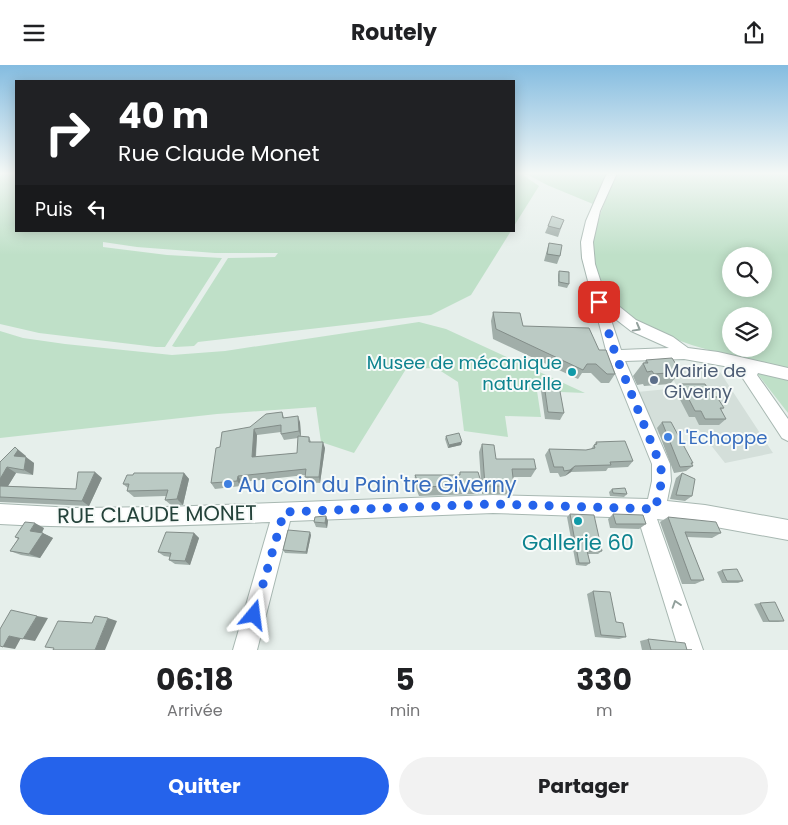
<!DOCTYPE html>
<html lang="fr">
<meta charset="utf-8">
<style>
:root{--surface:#fff;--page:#f2f2f2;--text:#202124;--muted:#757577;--accent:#2563eb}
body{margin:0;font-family:Poppins,sans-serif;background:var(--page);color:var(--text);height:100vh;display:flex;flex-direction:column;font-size:19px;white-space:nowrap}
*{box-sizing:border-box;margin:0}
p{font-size:16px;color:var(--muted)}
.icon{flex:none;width:28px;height:28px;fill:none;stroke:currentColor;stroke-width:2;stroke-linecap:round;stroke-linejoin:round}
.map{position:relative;height:585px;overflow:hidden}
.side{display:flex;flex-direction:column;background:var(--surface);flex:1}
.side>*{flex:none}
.banner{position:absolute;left:15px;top:15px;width:500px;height:152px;border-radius:0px;box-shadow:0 2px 12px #0003;background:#202124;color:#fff;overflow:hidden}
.fabs{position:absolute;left:722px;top:182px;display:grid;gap:10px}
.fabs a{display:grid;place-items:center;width:50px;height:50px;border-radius:50%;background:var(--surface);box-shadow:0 2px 12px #0003;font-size:25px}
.pin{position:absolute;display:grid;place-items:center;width:42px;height:42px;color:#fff;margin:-21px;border-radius:10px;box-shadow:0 2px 8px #0006}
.me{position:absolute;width:55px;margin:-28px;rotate:16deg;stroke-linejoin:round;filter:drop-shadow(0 0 4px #0008)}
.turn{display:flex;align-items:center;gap:18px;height:105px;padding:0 20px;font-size:22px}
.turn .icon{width:65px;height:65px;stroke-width:2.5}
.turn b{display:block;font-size:35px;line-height:42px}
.then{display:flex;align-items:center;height:48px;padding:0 20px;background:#0003;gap:10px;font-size:19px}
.eta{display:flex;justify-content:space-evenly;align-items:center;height:85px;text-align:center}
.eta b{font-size:30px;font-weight:700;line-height:35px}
.button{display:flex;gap:10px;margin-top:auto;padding:10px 20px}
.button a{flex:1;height:58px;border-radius:30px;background:var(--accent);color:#fff;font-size:20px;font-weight:700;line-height:58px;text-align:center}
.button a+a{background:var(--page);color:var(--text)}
header{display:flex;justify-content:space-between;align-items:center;height:65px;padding:0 20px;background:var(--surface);font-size:22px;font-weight:700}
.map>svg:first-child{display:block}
</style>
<header><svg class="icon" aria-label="menu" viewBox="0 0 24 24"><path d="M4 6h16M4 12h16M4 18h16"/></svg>Routely<svg class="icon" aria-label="share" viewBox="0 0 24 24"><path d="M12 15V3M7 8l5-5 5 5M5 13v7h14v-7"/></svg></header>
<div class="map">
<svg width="788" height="585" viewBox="0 0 788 585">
<rect width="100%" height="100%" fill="#e6efeb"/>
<path fill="#d4dfda" d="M718 304 773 388 725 398 699 365 657 369 637 327 678 323 668 305Z"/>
<path fill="#bfe0c8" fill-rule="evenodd" d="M0 108H16V166H511L471 230 431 250 198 277 194 281 175 282 172 281 228 193 275 192 278 188H215L137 182 103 177V182L167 190 222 193 165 282H156L39 268 0 259Z
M514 108H520L539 121 514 161Z
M525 108H610L593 139 547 120Z
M618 108H788V303C725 289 658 280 610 234 601 225 591 212 591 198 591 169 605 133 618 108ZM731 191H764V224H731ZM731 251H764V284H731Z
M419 257 446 264 585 328 537 326 541 352 505 351 508 372 464 366 458 317 436 303 406 304 354 388 321 377 316 342 217 349 0 373V266L23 273 65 279 172 290 225 286Z
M756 307 788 314V348Z"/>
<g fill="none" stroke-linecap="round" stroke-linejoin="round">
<g stroke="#a8b8b2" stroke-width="2">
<path id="minor" d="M607 108H617L600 146 593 177 595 199 605 230 636 255 673 272 688 283 718 287 788 303V315L758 308 757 310 788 354V376L782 373 742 312 739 308 741 304 684 294 625 296 670 399 671 416 667 436 705 440 788 455V475L705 460 657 454 703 585H679L638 453 493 448 290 456 257 585H233L270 457C180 461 90 464 0 459V439L74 443 166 442 493 430 648 434 652 416V399L606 285 582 193 581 177 586 156ZM609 249 631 266 669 283 621 285Z"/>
</g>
<use href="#minor" fill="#fff" fill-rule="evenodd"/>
</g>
<path fill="#a1aea9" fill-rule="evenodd" d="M564 155 558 172 545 168 548 161Z
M549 178 560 191 557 199 544 196Z
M559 206 569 219 567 223 558 221V210Z
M493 247 523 261 599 285 615 309 609 318H601L591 308H582L578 314 493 274 491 256Z
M646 295 681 307 670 319 644 321 643 319 637 320 633 311 643 298H644Z
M544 319 564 348 560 355 545 354 541 326Z
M681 319 713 332 724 343 721 345 726 354 719 360H699L695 352H689L675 325Z
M282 347 284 353 300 357 301 372H309L311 377 325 383 320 418 307 417 305 410 242 417 241 421 215 424 211 418 220 382 250 362ZM281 367V369L284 375 298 373 297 388 256 392 257 370Z
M662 357 693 398 692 399 693 401 686 406 674 408 657 363Z
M446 371 461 380 448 383 445 374Z
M596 377 633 396 628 402 608 403 606 406 571 407 565 411 560 412 558 408H550L545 390 549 384 586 385 591 384Z
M482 379 496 394 536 404 531 412H513L514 421 510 429H482V423L479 429 419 431 414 418 415 410H459L460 407 481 417 479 387Z
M26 391 25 392 34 398 33 410 16 408 8 421 76 424 102 413 89 441 0 437V397Z
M184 408 189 414 183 440H171L165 435 166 431 134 432 127 426 128 423 123 419Z
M682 408 692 431 685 436 670 434 676 413Z
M612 424 627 429 624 432 610 431 609 427Z
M570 449 602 486 598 489H588L590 498 586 501 576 500 567 452Z
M613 449 646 459 639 464 610 463 608 454Z
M326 451 328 456 327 463 316 462 314 457Z
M668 452 721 468 712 473 687 472 704 515 695 519H682L660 457Z
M44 463 42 468 53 473 40 493 21 490 10 486 18 474 15 472Z
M194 468 199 473 190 500 175 499 169 495 170 492 164 491 158 487Z
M311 470 307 489 285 488 283 485Z
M722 505 743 516 738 518H722L717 507Z
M593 526 626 572 619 574 595 572 587 529Z
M760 538 784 556 778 557H763L754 539Z
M648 574 687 585H692H642L640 576Z"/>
<path fill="#838d89" d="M298 351 300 357 301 372 299 366Z
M254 364 257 370 255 398 252 392Z
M323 377 325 383 320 418 319 412Z
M462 377 461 380 448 383 449 380Z
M15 382 26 391 23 397 14 391Z
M26 392 34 398 33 410 24 405Z
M575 401 571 407 565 411 570 405Z
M7 402 16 408 5 426 0 423V414Z
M95 407 102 413 89 441 82 436Z
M184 408 189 414 183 440 177 434Z
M238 411 242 417 241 421 237 416Z
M326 451 328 456 327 463 325 458Z
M35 458 44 463 40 471 30 466Z
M310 467 311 470 307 489 306 487Z
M43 468 53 473 40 493 29 489Z
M194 468 199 473 190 500 185 496Z
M37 551 48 553 35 576 23 574Z
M108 553 117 556 105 585H95Z
M9 571 21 573 15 584 3 582Z"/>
<path fill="#bbcac4" stroke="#838d89" d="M552 151 564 155 560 164 548 161Z
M549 178 562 180 560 191 547 189Z
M559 206 569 207V219L559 217Z
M493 247 520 248 523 261 589 263 599 285H606L615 309H607L596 299H587L583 305 496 264Z
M672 293 681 307 654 309 652 306 647 307 643 298H648L646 295Z
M544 319 559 321 564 348 548 347Z
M681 319H705L713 332H717L724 343H720L726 354H705L701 346H695Z
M282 347 283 353 298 351 299 366 281 369V360L254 364 252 392 297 388 298 371 309 372V377H323L319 412H305L306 404 238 411 237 416 211 418 216 383 220 382 222 367 250 362 266 349Z
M662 357H671L693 398H691L693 401 680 402Z
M459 368 462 377 449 380 446 371Z
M625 376 633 396 610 397 611 400 575 401 570 405 564 406 563 402H554L549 384 586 385 595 383 594 380 597 379 596 377Z
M482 379 494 380 496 394H534L536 404H512L514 421H485Z
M15 382 18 385 14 391 26 392 24 405 7 402 0 414V397Z
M78 407H95L82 436 0 432V421L76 424Z
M460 407H478L482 420 420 422 415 410H460Z
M134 408H184L177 434 165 435 168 425 127 426 129 419H123L127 410H133Z
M682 408 695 414 692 431 676 430Z
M625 423 627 429 613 428 612 424Z
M570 449 594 450 602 486H587L590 498H579Z
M613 449 643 450 646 459H616Z
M326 451 325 458 314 457 315 452Z
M668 452 716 457 721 468 685 467 704 515H691Z
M25 457 35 458 30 466 43 468 29 489 10 486 19 473 15 472Z
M288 465 310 467 306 487 283 485Z
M166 467 194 468 185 496 169 495 171 488 158 487Z
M737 504 743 516H727L722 505Z
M593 526 610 527 616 557 623 558 626 572 601 570Z
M775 537 784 556H769L760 538Z
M11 545 37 551 23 574 9 571 3 582 0 581V564Z
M95 551 108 553 95 585H53L54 583 45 582 58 556 92 558Z
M648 574 685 578 687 585H692H651Z"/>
<defs><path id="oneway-chevron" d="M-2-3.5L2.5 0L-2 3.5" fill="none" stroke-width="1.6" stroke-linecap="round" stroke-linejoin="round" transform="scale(1.25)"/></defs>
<g stroke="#92a09c">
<use href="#oneway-chevron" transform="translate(637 263) rotate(29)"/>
<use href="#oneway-chevron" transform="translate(676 539) rotate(-108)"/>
</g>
<linearGradient id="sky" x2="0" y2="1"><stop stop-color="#84bce0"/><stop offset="0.57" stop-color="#f4f8f6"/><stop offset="1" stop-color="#f4f8f6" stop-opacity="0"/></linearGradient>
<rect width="788" height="190" fill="url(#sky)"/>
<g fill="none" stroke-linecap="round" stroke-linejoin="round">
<path stroke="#2563eb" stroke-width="9" stroke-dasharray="0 16.2" d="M254 550 284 447 493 439 655 444C659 428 664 415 660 399L616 291 599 237"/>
</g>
<g fill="#0f9aa8" stroke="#f7fbf9" stroke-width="2">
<circle cx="572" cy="307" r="5"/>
<circle cx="578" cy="456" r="5"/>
</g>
<circle fill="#5c6f8a" stroke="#f7fbf9" stroke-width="2" cx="654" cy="315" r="5"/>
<g fill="#3f7fe0" stroke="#f7fbf9" stroke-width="2">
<circle cx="668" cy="372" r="5"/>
<circle cx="228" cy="419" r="5"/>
</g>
<g text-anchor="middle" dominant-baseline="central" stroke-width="4" stroke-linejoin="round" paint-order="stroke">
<g font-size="18" fill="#0d838f" stroke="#f7fbf9" text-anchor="end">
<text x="562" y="297">Musee de mécanique<tspan x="562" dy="21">naturelle</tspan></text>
</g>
<g font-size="18" fill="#4e5e75" stroke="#f7fbf9" text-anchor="start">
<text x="664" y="305">Mairie de<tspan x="664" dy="21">Giverny</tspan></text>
</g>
<g font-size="18" fill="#366cbe" stroke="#f7fbf9" text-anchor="start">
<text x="678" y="372">L'Echoppe</text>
</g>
<g font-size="21" fill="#366cbe" stroke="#f7fbf9" text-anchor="start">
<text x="238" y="419">Au coin du Pain'tre Giverny</text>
</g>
<g font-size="21" fill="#24423a" stroke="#f7fbf9">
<text transform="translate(157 449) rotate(-1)">RUE CLAUDE MONET</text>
</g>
<g font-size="21" fill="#0d838f" stroke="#f7fbf9">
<text x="578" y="477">Gallerie 60</text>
</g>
</g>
</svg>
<div class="fabs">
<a><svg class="icon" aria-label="search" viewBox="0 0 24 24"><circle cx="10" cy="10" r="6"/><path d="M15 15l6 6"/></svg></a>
<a><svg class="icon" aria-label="layers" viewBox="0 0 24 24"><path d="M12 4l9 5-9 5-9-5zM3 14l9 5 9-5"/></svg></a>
</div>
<div class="pin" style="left:599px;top:237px;background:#d93025"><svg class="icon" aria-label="arrive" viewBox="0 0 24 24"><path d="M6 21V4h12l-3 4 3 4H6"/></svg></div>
<svg class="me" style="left:254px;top:550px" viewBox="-20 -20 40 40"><path d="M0-17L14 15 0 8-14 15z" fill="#2563eb" stroke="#fff" stroke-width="4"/></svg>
<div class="banner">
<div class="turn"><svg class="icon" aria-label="right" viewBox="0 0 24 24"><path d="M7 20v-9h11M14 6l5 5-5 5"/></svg><div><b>40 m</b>Rue Claude Monet</div></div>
<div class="then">Puis<svg class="icon" aria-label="left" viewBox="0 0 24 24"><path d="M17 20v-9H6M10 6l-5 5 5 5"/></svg></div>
</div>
</div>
<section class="side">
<div class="eta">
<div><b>06:18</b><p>Arrivée</p></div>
<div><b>5</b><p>min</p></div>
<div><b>330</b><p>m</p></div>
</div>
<div class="button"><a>Quitter</a><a>Partager</a></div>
</section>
